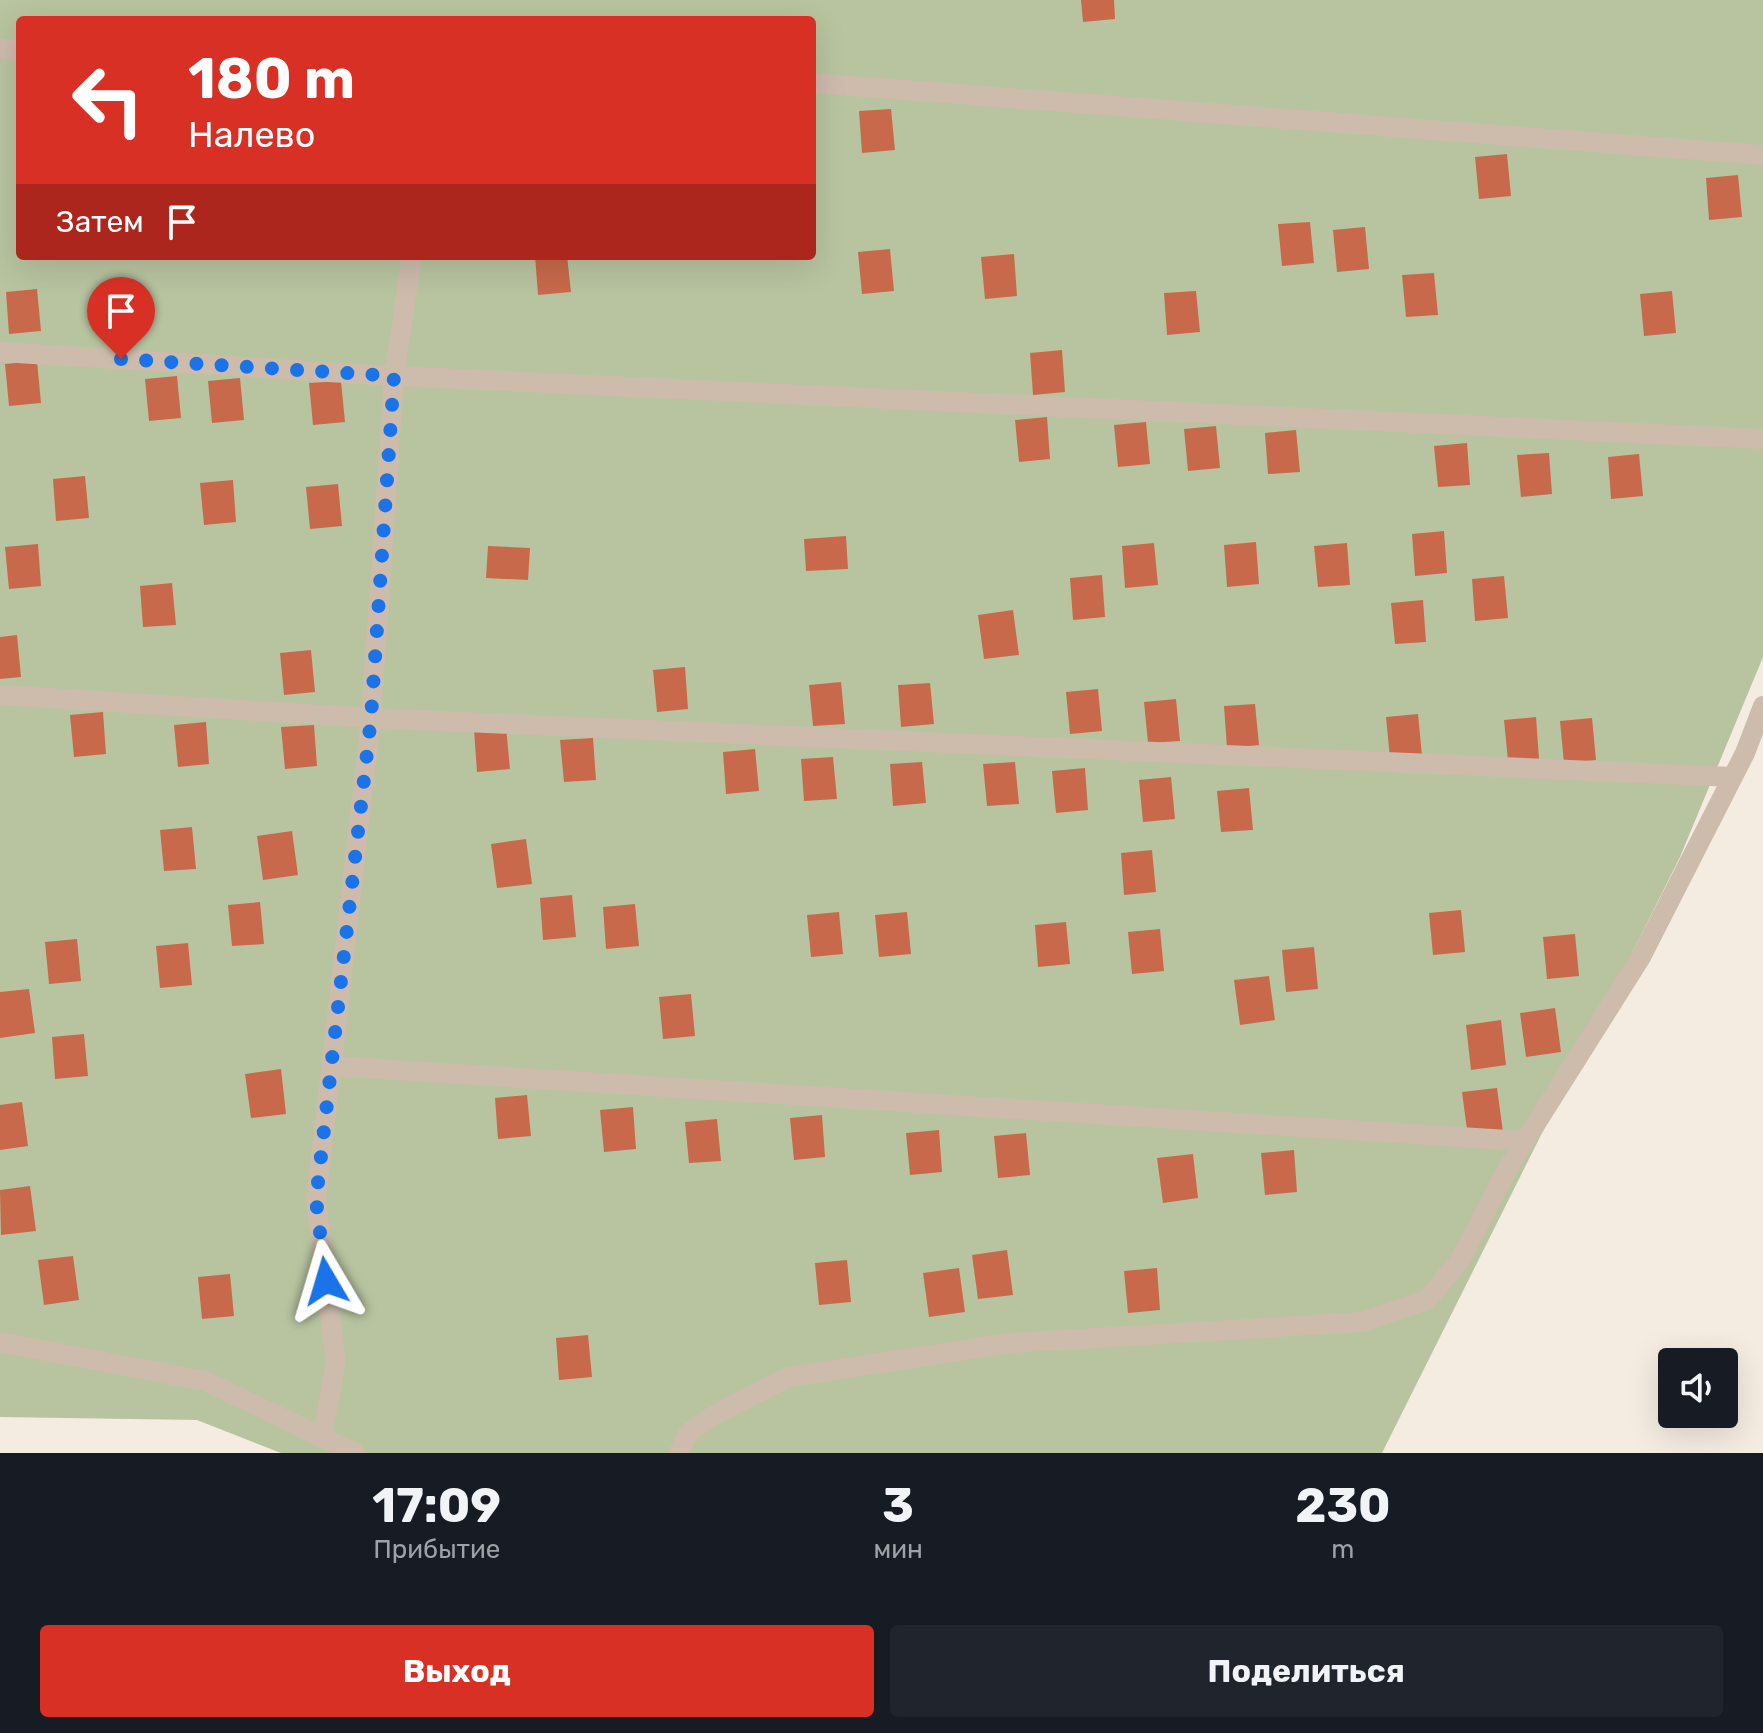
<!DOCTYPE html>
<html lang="ru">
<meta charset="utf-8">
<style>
:root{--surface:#171b24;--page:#20242c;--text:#f1f3f6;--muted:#9ea1a6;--accent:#d93025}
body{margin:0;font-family:Rubik,sans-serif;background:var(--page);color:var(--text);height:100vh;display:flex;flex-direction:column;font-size:30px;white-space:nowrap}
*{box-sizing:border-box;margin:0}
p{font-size:26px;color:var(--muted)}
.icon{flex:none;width:44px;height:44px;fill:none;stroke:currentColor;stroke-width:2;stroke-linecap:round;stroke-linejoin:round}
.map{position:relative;height:1453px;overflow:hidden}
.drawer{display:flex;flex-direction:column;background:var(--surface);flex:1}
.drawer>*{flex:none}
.top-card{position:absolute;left:16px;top:16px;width:800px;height:244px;border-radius:8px;box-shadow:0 8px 32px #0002;background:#d93025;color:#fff;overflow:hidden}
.tools{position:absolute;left:1658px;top:1348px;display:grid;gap:16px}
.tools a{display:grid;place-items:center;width:80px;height:80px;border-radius:8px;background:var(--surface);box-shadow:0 8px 32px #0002;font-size:40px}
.pin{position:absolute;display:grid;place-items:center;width:68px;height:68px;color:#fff;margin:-82px -34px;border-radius:50% 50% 50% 0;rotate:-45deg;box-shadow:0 0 8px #0007}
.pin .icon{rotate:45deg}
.me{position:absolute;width:88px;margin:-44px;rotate:353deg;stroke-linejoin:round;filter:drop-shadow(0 0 6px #0008)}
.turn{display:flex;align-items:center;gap:28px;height:168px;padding:0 40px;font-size:36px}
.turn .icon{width:104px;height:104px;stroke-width:2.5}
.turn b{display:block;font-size:56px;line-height:68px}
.then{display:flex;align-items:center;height:76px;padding:0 40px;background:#0003;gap:16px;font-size:30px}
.eta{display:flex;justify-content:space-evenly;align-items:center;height:136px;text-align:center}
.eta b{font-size:48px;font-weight:700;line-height:56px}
.primary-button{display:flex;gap:16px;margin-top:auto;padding:16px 40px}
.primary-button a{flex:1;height:92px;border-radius:8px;background:var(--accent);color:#fff;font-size:32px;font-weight:700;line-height:92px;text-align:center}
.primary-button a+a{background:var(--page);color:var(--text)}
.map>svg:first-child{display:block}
</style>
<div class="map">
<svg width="1763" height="1453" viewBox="0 0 1763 1453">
<rect width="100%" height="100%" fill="#f4ebe1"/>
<path fill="#b8c4a0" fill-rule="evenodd" d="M0 0H1763V657L1680 857 1382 1453H281L197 1420 0 1417ZM20 20H812V256H20Z"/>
<path fill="#c8694b" d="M1081 0H1114L1115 19 1083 22Z
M891 109 895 150 862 153 859 111Z
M1507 154 1511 196 1479 199 1475 157Z
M1738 175 1742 217 1709 220 1706 178Z
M1310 222 1314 263 1282 266 1278 224Z
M1365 227 1369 269 1337 272 1333 230Z
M890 249 894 291 862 294 858 252Z
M1014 254 1017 296 985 299 981 257Z
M535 256H567L571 292 538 295Z
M1434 273 1438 315 1406 317 1402 275Z
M37 289 41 331 9 334 6 292Z
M1196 291 1200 332 1167 335 1164 293Z
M1672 291 1676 333 1644 336 1640 294Z
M1062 350 1065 392 1033 395 1030 353Z
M37 361 41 403 9 406 5 364Z
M177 376 181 418 149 421 145 379Z
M240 378 244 420 212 423 208 381Z
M341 381 345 422 313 425 309 383Z
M1047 417 1050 459 1019 462 1015 420Z
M1146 422 1150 464 1118 467 1114 425Z
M1216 426 1220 468 1188 471 1184 429Z
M1296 430 1300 472 1268 474 1265 433Z
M1467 443 1470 485 1438 487 1434 446Z
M1549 453 1552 494 1521 497 1517 455Z
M1639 454 1643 496 1611 499 1608 457Z
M85 476 89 518 56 521 53 479Z
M233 480 236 522 204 525 200 483Z
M338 484 342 526 310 529 306 487Z
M1444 531 1447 573 1415 576 1412 534Z
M846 536 848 569 806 571 804 539Z
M1256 542 1259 584 1227 587 1224 545Z
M1154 543 1158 585 1125 588 1122 546Z
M1347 543 1350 585 1318 587 1314 546Z
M38 544 41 586 9 589 5 547Z
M488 546 530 548 528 580 486 578Z
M1102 575 1105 617 1073 620 1070 578Z
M1504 576 1508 618 1475 621 1472 579Z
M172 583 176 625 143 627 140 586Z
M1423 600 1426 642 1395 644 1391 603Z
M1013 610 1019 655 984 659 978 615Z
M17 635 21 677 0 679V637Z
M311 650 315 692 284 695 280 653Z
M685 667 688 709 657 712 653 670Z
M841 682 845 724 813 726 809 685Z
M930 683 934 724 901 727 898 685Z
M1098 689 1102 731 1070 734 1066 692Z
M1176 699 1180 741 1148 743 1144 702Z
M1255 704 1259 745 1227 748 1224 706Z
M103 712 106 754 74 757 70 715Z
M1418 714 1422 756 1390 759 1386 717Z
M1536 717 1539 759 1508 761 1504 720Z
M1592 718 1596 760 1564 763 1560 721Z
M206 722 209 764 178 767 174 725Z
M314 725 317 766 285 769 281 727Z
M506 727 510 769 477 772 474 730Z
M593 738 596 780 564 782 560 740Z
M755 749 759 791 726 794 723 752Z
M833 757 837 799 804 801 801 759Z
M922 762 926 803 893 806 890 764Z
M1015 762 1019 804 987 806 983 764Z
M1085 768 1088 810 1056 813 1052 771Z
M1171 777 1175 819 1143 822 1139 780Z
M1249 788 1253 830 1221 832 1217 791Z
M192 827 196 869 164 871 160 830Z
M292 831 298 875 263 880 257 836Z
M526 839 532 884 497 888 491 844Z
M1152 850 1156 892 1124 895 1121 853Z
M572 895 576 937 543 940 540 898Z
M260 902 264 944 232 946 228 905Z
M635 904 639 946 606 949 603 907Z
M1461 910 1465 952 1433 955 1429 913Z
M839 912 843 954 811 957 807 915Z
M907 912 911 954 879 957 875 915Z
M1066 922 1070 964 1038 967 1035 925Z
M1160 929 1164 971 1132 974 1128 932Z
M1575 934 1579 976 1547 979 1543 937Z
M77 939 81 981 49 984 45 942Z
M188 943 192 985 160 988 156 946Z
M1314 947 1318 989 1286 992 1282 950Z
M1269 976 1275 1020 1240 1025 1234 980Z
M29 989 35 1033 0 1038V992Z
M691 994 695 1036 663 1039 659 997Z
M1555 1008 1561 1052 1526 1057 1520 1013Z
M1501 1020 1506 1065 1471 1070 1466 1025Z
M84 1034 88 1076 55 1079 52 1037Z
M281 1069 286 1114 251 1118 245 1074Z
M1497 1088 1503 1132 1468 1137 1462 1092Z
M527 1095 531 1136 498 1139 495 1098Z
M22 1102 28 1146 0 1150V1105Z
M633 1107 636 1149 604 1152 600 1110Z
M822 1115 825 1157 794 1160 790 1118Z
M717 1119 721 1161 689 1163 685 1122Z
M939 1130 942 1172 910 1175 906 1133Z
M1026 1133 1030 1175 998 1178 994 1136Z
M1294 1150 1297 1192 1265 1195 1261 1153Z
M1193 1154 1198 1198 1163 1203 1157 1158Z
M30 1186 36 1231 1 1235 0 1190Z
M1007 1250 1013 1295 978 1299 972 1255Z
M73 1256 79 1300 44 1305 38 1260Z
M847 1260 851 1302 819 1305 815 1263Z
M959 1268 965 1312 929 1317 923 1273Z
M1157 1268 1160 1310 1128 1313 1124 1271Z
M230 1274 234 1316 202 1319 198 1277Z
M588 1335 592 1377 559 1380 556 1338Z"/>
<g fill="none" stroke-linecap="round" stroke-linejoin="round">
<path stroke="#cdbbac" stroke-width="20" d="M0 49H20
M812 83 1763 155
M0 352 394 376 1763 439
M0 695 371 718 1733 777
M331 1066 1524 1141
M0 1342 205 1381 355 1453
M322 1438 336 1361 316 1200 371 718 394 376 412 256
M679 1453 688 1433 716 1414 789 1377 1011 1343 1363 1322 1427 1300 1460 1260 1508 1168 1641 957 1745 753 1763 706"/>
</g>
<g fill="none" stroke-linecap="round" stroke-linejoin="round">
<path stroke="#1a73e8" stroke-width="14" stroke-dasharray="0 25.2" d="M121 359 394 376 371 718 316 1200 326 1281"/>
</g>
</svg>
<div class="tools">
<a><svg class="icon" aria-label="sound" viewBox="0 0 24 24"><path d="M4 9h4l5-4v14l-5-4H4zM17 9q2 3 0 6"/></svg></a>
</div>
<div class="pin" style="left:121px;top:359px;background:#d93025"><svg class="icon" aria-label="arrive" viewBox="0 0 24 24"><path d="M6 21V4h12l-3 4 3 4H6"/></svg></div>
<svg class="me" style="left:326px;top:1281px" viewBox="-20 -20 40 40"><path d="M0-17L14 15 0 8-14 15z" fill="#1a73e8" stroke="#fff" stroke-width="4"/></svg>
<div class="top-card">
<div class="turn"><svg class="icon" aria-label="left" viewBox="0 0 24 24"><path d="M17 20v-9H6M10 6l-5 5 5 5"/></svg><div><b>180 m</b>Налево</div></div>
<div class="then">Затем<svg class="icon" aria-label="arrive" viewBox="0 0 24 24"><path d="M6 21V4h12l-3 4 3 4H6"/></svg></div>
</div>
</div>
<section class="drawer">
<div class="eta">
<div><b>17:09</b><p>Прибытие</p></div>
<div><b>3</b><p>мин</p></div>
<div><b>230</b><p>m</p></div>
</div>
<div class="primary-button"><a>Выход</a><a>Поделиться</a></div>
</section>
